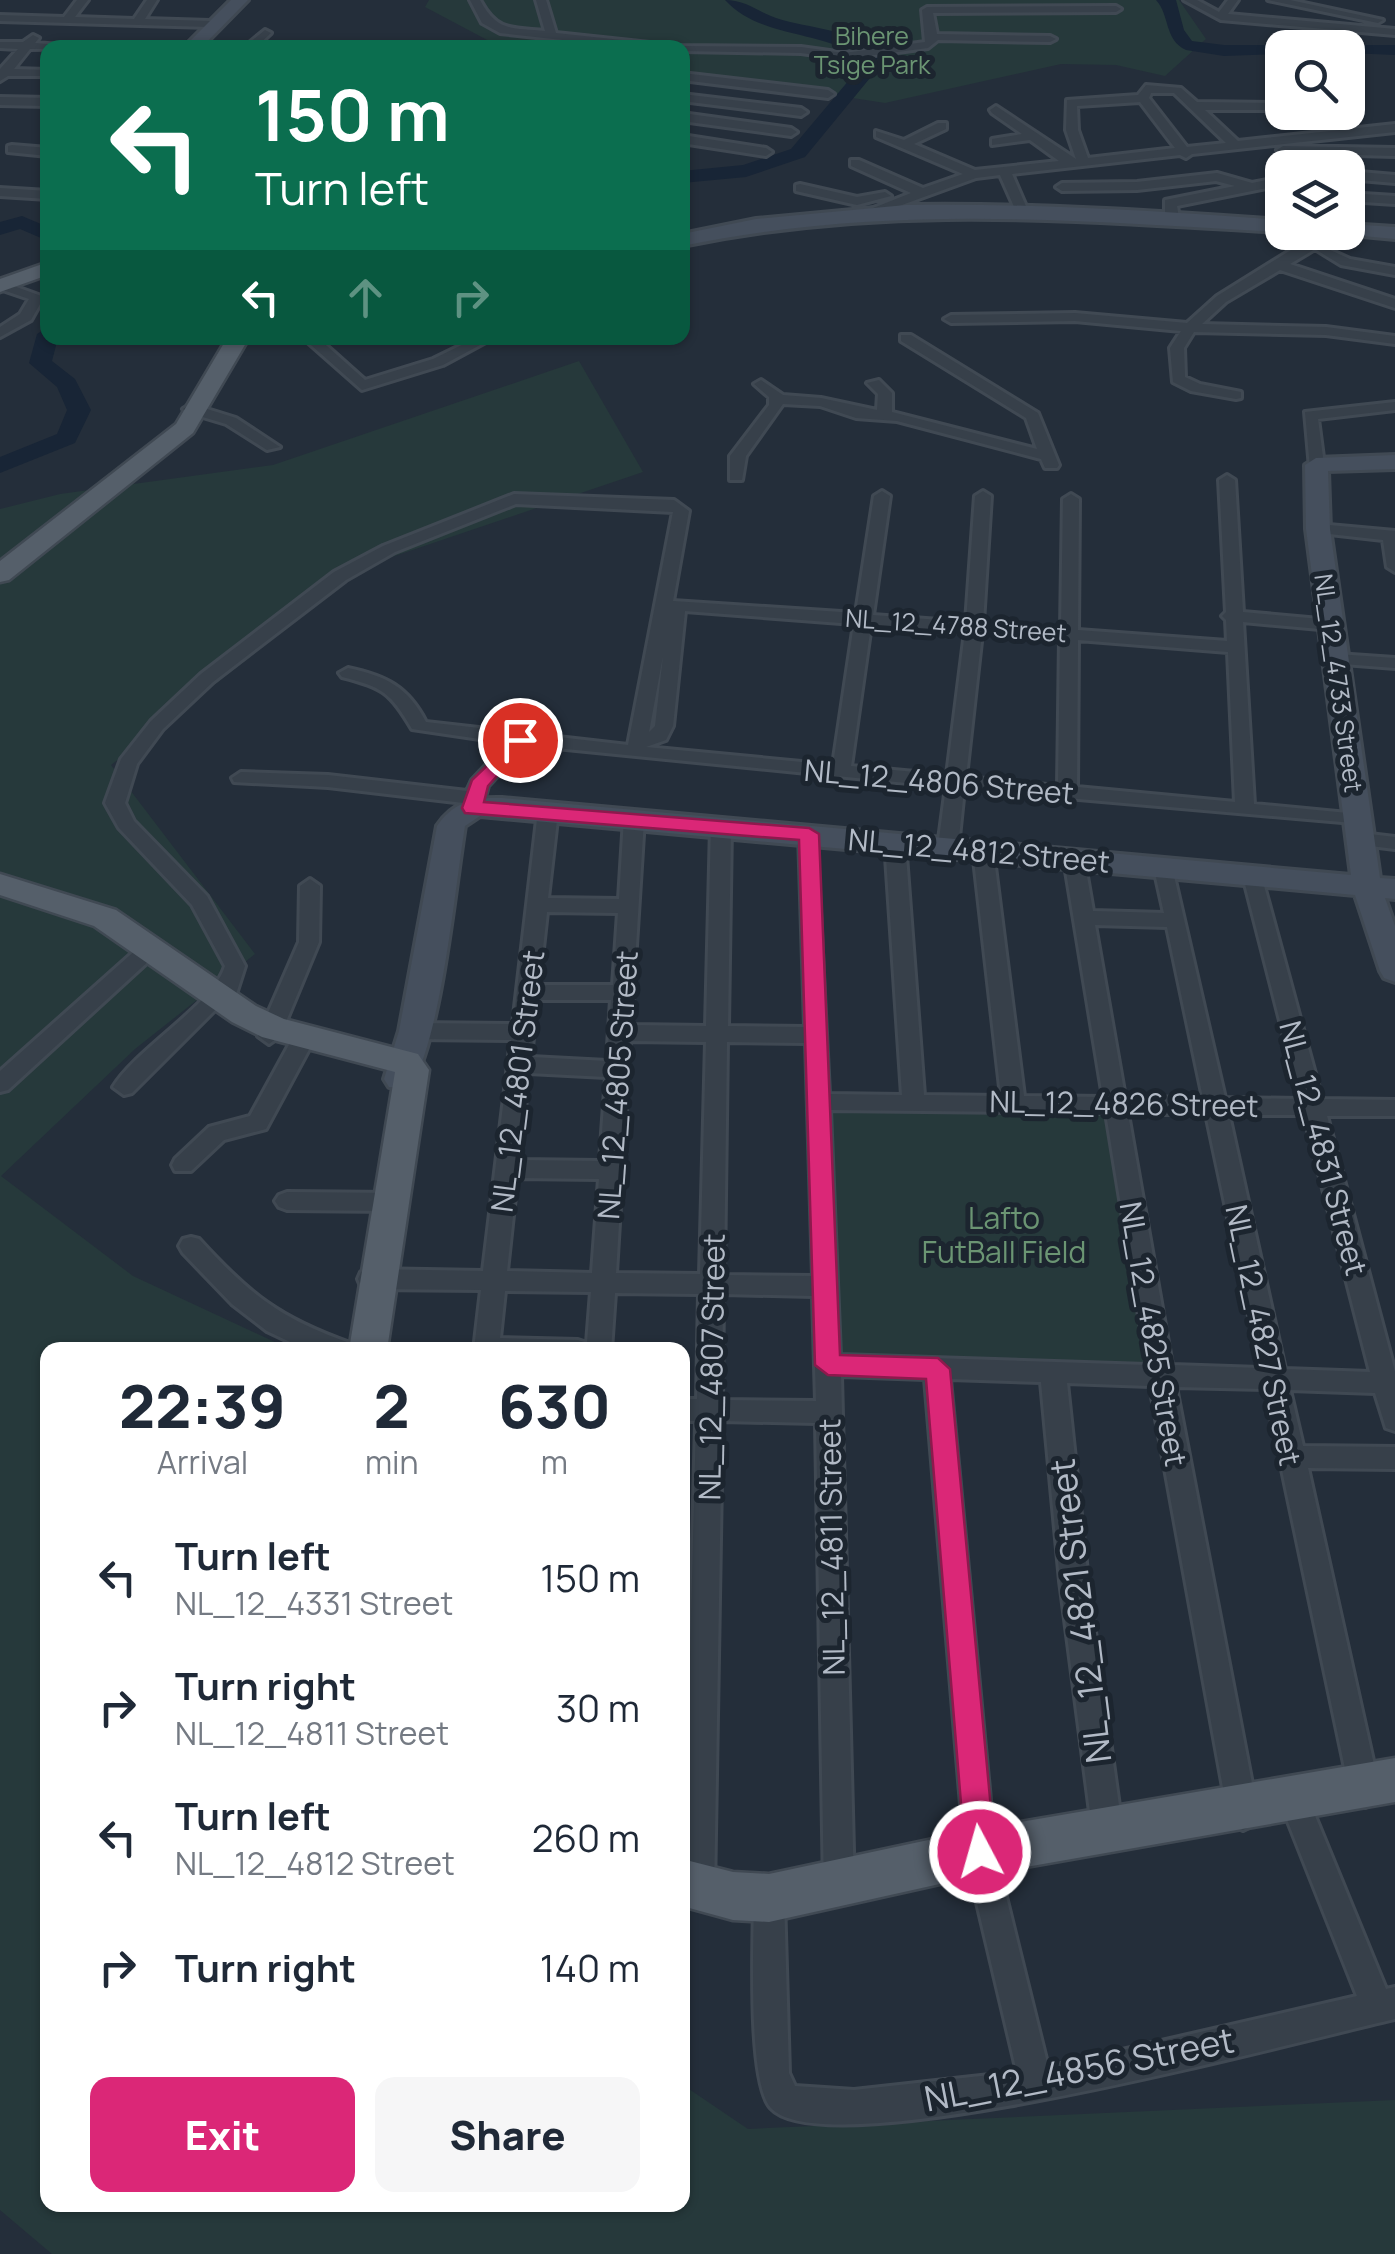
<!DOCTYPE html>
<style>
:root{--surface:#fff;--page:#f6f6f7;--text:#1f2937;--muted:#747a83;--accent:#db2777}
body{margin:0;font-family:Manrope,sans-serif;background:var(--page);color:var(--text);height:100vh;display:flex;flex-direction:column;font-size:38px;white-space:nowrap}
*{box-sizing:border-box;margin:0}
p{font-size:32px;color:var(--muted)}
.icon{flex:none;width:55px;height:55px;fill:none;stroke:currentColor;stroke-width:2;stroke-linecap:round;stroke-linejoin:round}
.map{position:relative;flex:1;overflow:hidden}
.panel{position:absolute;left:40px;top:1342px;width:650px;height:870px;display:flex;flex-direction:column;background:var(--surface);border-radius:20px;box-shadow:0 2px 8px #0004}
.panel>*{flex:none}
.guide{position:absolute;left:40px;top:40px;width:650px;height:305px;border-radius:20px;box-shadow:0 2px 8px #0004;background:#0b6e4f;color:#fff;overflow:hidden}
.controls{position:absolute;left:1265px;top:30px;display:grid;gap:20px}
.controls a{display:grid;place-items:center;width:100px;height:100px;border-radius:20px;background:var(--surface);box-shadow:0 2px 8px #0004;font-size:50px}
.pin{position:absolute;display:grid;place-items:center;width:85px;height:85px;color:#fff;margin:-42px;border:5px solid #fff;border-radius:50%;box-shadow:0 2px 10px #0007}
.me{position:absolute;width:110px;margin:-55px;rotate:354deg;stroke-linejoin:round;filter:drop-shadow(0 0 8px #0008)}
.turn{display:flex;align-items:center;gap:35px;height:210px;padding:0 50px;font-size:45px}
.turn .icon{width:130px;height:130px;stroke-width:2.5}
.turn b{display:block;font-size:70px;line-height:85px}
.lanes{display:flex;align-items:center;height:95px;padding:0 50px;background:#0003;justify-content:center;gap:50px;direction:ltr}
.lanes .off{opacity:.35}
.eta{display:flex;justify-content:space-evenly;align-items:center;height:170px;text-align:center}
.eta b{font-size:60px;font-weight:800;line-height:70px}
.primary-button{display:flex;gap:20px;margin-top:auto;padding:20px 50px}
.primary-button a{flex:1;height:115px;border-radius:20px;background:var(--accent);color:#fff;font-size:40px;font-weight:800;line-height:115px;text-align:center}
.primary-button a+a{background:var(--page);color:var(--text)}
ul{padding:0;list-style:none}
li{display:flex;align-items:center;gap:30px;height:130px;padding:0 50px}
li div{flex:1}
li b{display:block;font-size:38px}
li em{font-style:normal}
.map>svg:first-child{display:block}
</style>
<div class="map">
<svg width="1395" height="2254" viewBox="0 0 1395 2254">
<rect width="100%" height="100%" fill="#242e3a"/>
<path fill="#26393b" d="M429 0H1179L1206 39 1165 76 1116 65 1061 64 885 103 683 72 682 48H521L491 42 425 7Z
M579 361 643 472 368 565 111 765 255 954 135 1049 1 1176 133 1276 292 1350H48V2205H682L683 2085 748 2129 1395 2100V2254H52L0 2210V509L60 494 273 465Z
M1115 1102 1165 1375 827 1362 819 1104Z"/>
<g fill="none" stroke-linecap="round" stroke-linejoin="round">
<path fill="#182536" fill-rule="evenodd" d="M725 0C746 0 756 11 776 18 810 29 852 28 879 55L870 78 805 157 746 177 682 183V171L743 165 791 149 855 73 861 57C818 30 760 38 725 0Z
M1156 0H1176L1184 30 1192 41 1224 45H1395V55L1348 53V48H1282V54L1224 56 1186 50C1164 40 1170 15 1156 0Z
M22 216 48 227V241L20 229 0 235V222Z
M48 327V338H58L52 361 75 379 91 410 75 443 0 473V457L57 434 67 410 57 387 29 363 37 334Z"/>
<g stroke="#404953" stroke-width="6">
<path id="street" d="M77 0H88L75 17 134 19 147 0H157L145 19 210 21 216 24 210 27 0 21V15L64 17Z
M470 0H480C497 32 512 28 545 31L536 0H546L556 33 678 46 801 47 844 53 925 42 922 10 927 7 1116 6 1121 9 1116 12 933 13 937 34 1050 36 1056 39 1050 42 938 40 928 48 844 59 801 53 682 51V48H636L500 33 482 23Z
M1184 0H1197L1219 12 1228 0H1238L1228 14 1395 29V35L1221 20Z
M1268 0H1290L1383 20 1378 23Z
M265 30 271 33 255 48H243Z
M33 35 39 38 35 43 98 48 30 49 14 69 48 70V76H8L0 81V69L18 49 0 48V42H23Z
M682 73 828 90 834 94 828 98 682 80Z
M1146 85 1181 88 1197 102 1282 103V110H1205L1238 141 1395 124V132L1192 154 1186 158 1180 155 1012 174 1028 211 1022 215 1016 211 1000 175 976 178 869 217 858 214 911 193 851 166V160H859L923 188 963 174 876 137V131L904 140 938 123H946V129L914 144 975 170 1059 161 1030 140 992 145V139L1022 134 992 113 990 110 996 106 1076 159 1066 130 1067 100 1138 95ZM1151 93H1174L1226 143 1187 147 1149 98ZM1140 102 1175 148 1088 158 1078 130 1077 106Z
M682 94 801 108 807 112 801 116 682 101Z
M0 97 48 98V106L0 105Z
M682 113 791 128 797 132 791 136 682 121Z
M682 135 766 148 772 152 766 156 682 143Z
M12 145 48 148V156L8 152V146Z
M1283 146 1395 148V156L1279 153 1277 150Z
M1348 171 1395 175V183L1348 179Z
M1217 173 1252 183 1282 177V185L1177 206 1179 218 1172 222 1165 218V200L1235 186 1216 181 1137 190 1062 191 1056 187 1062 183 1137 182Z
M800 184 857 197 885 192 891 196 857 205 796 191V185Z
M0 188 48 191V199L0 196Z
M1348 193 1395 196V204L1348 201Z
M1320 232H1335L1324 242 1328 249 1350 259 1395 267V275L1341 265 1315 249 1290 264 1395 299V308L1280 270 1226 302 1202 324 1326 327 1395 336V344L1326 335 1194 332 1184 348 1185 377 1200 384 1241 392V398L1236 399 1191 391 1173 382 1170 348 1181 331 1075 321 951 323 944 319 951 315 1075 313 1187 323 1217 296Z
M0 281 44 297 31 320 0 337V327L20 314 29 299 0 289Z
M901 335H911L1038 413 1059 465 1057 468H1045L1041 459 897 421 856 418 820 406 783 404 746 456 742 480H730V456L769 405V397L754 384 761 380 783 395 821 398 877 410 878 394 867 383 879 380 892 393V412L1037 449 1026 418 901 341Z
M303 338H318L365 380 433 359 476 338H493L443 365 362 390Z
M1395 402V410L1318 419 1324 465 1310 468 1305 412Z
M191 404 236 418 280 447 267 450 226 424 186 412 183 409Z
M1227 475 1235 480 1243 612 1331 620 1340 625 1331 630 1243 622 1254 804 1358 814 1368 820 1365 824 964 789 958 847 948 853 938 847 946 787 526 745 488 786 482 808 472 814 465 812 464 803 328 787 234 782 232 778 241 772 328 775 467 791 472 780 507 743 412 729C391 693 383 687 342 677L339 673 348 668C386 676 408 687 426 722L628 745 673 512 516 504 395 552 346 580 213 682 163 729 137 764 125 803 134 821 207 896 245 966 236 994 216 1009 132 1093 124 1095 113 1087C137 1048 214 1004 225 966L192 905 119 828 105 803 121 759 151 721 201 674 334 572 383 546 514 494 674 500 689 511 673 601 856 613 874 496 882 491 890 496 873 615 966 622 975 496 983 491 991 496 983 623 1061 629 1063 499 1071 494 1079 499 1078 630 1227 641 1226 620 1222 616 1226 612 1219 480ZM685 611 854 624 833 765 646 747 666 740 673 726ZM871 625 965 632 947 775 851 766ZM982 633 1060 639 1058 786 966 777ZM1078 640 1228 652 1235 802 1077 787ZM663 656 655 726 649 732Z
M1318 524 1395 531V572L1387 567 1383 540 1312 532 1310 529Z
M1337 654 1395 658V668L1331 663V655Z
M548 805 558 811 548 898 619 899 624 819 634 813 644 819 631 1025 706 1026 711 827 721 821 731 827 728 1026 805 1027 799 834 809 828 816 830 829 1094 902 1095 885 842 895 836 905 842 924 1095 1001 1096 973 851 983 845 993 851 1024 1096 1103 1097 1064 859 1074 852 1084 859 1093 911 1164 913 1154 868 1164 861 1171 863 1225 1098 1300 1099 1243 876 1253 869 1260 871 1322 1099 1395 1100V1116H1327L1395 1372V1431L1386 1428 1375 1393 1290 1390 1303 1446 1395 1447V1469L1308 1468 1380 1792 1375 1802 1365 1807 1355 1802 1350 1792 1265 1389 1176 1387 1258 1815 1253 1825 1243 1830 1233 1825 1228 1815 1150 1386 1067 1383 1088 1581 1123 1835 1119 1846 1108 1850 1097 1846 1093 1835 1060 1581 1041 1382 950 1379 995 1852 1048 2067 1357 1996 1279 1799 1284 1789 1294 1784 1304 1789 1386 1989 1395 1987V2019C1305 2039 826 2170 771 2108 747 2082 754 1939 754 1898L758 1887 769 1883 780 1887 784 1898 789 2073 795 2086 854 2090 1017 2072 965 1852 925 1379 841 1376 854 1890 850 1901 839 1905 828 1901 824 1890 816 1423 722 1421 714 1893 710 1904 699 1908 688 1904 684 1893 696 1421H682V1399H697L699 1294 615 1293 611 1350H474L481 1290 370 1289 361 1286 358 1279 361 1272 370 1269 483 1271 511 1040 415 1039 404 1031 415 1023 513 1024 538 811ZM547 912 618 913 613 985H539ZM1095 925 1167 927 1203 1098 1125 1097ZM537 1000H611L607 1061 531 1057ZM630 1041 706 1042 700 1274 616 1273ZM727 1042 806 1043 813 1276 724 1275ZM529 1073 606 1077 600 1161 519 1160ZM830 1110 1106 1113 1147 1365 840 1355ZM1128 1114H1206L1260 1368 1172 1365ZM1229 1115H1304L1370 1372 1285 1369ZM517 1178 599 1179 592 1273 507 1271ZM505 1291 591 1292 587 1343 578 1340 500 1338ZM723 1294 813 1296 816 1401 722 1400Z
M1361 833 1395 837V849L1354 844 1351 839 1354 834Z
M310 879 320 886 319 942 280 1036 269 1044 258 1036 299 942 300 886Z
M145 946 155 953 152 958 8 1090 0 1092V1071L138 948Z
M304 1030 315 1038 266 1129 224 1140 191 1171H175L172 1165 175 1159 209 1127 250 1116 296 1032Z
M287 1192 394 1193 402 1196 406 1202 402 1208 394 1211 287 1210 279 1207 275 1201 279 1195Z
M191 1237 199 1239C249 1294 279 1318 350 1343L353 1350H307L267 1331 232 1304 183 1253 179 1246 183 1239Z"/>
</g>
<g stroke="#404953" stroke-width="6">
<path id="secondary" d="M231 0H248L201 48H183Z
M906 205C1032 203 1157 211 1282 220V232C1073 221 891 203 682 246V234L756 219Z
M1348 224 1395 227V239L1341 234 1348 232Z
M1395 455V469L1328 471 1330 529 1380 878 1395 879V899L1385 898 1395 926V982L1384 978 1380 971 1355 895 480 816 465 826C454 894 442 1032 411 1087H389L384 1079 399 1031 437 826C453 802 474 797 502 798L1351 875 1306 529 1305 465 1316 458Z"/>
</g>
<g stroke="#404953" stroke-width="5">
<path id="primary" d="M48 262V275L0 292V279Z
M227 338H249L193 433 9 580 0 582V561L176 424Z
M0 874 116 910 256 1006 284 1019 418 1054 429 1070 387 1350H349L395 1072 262 1037 232 1022 94 926 0 895Z
M1395 1758V1802L980 1875 769 1922 733 1920 682 1906V1859L733 1872 769 1874 980 1829Z"/>
</g>
<use href="#street" fill="#37404a" fill-rule="evenodd"/>
<use href="#secondary" fill="#454f5d" fill-rule="evenodd"/>
<use href="#primary" fill="#555f6a" fill-rule="evenodd"/>
</g>
<path fill="#db2777" stroke="#8e194d" stroke-width="2.5" d="M520 734 529 740 488 786 484 802 809 828 819 834 840 1355 938 1358 950 1369 995 1852 991 1863 980 1867 970 1863 965 1852 926 1379 828 1375 815 1365 799 840 465 813 462 808 472 780Z"/>
<g text-anchor="middle" dominant-baseline="central" stroke-width="10" stroke-linejoin="round" paint-order="stroke">
<g font-size="25" fill="#6b9573" stroke="#1c252f">
<text x="872" y="35">Bihere<tspan x="872" dy="29">Tsige Park</tspan></text>
</g>
<g font-size="25" fill="#b2bac6" stroke="#1c252f">
<text transform="translate(956 625) rotate(4)">NL_12_4788 Street</text>
<text transform="translate(1339 683) rotate(82)">NL_12_4733 Street</text>
</g>
<g font-size="30" fill="#b2bac6" stroke="#1c252f">
<text transform="translate(939 781) rotate(5)">NL_12_4806 Street</text>
<text transform="translate(979 850) rotate(5)">NL_12_4812 Street</text>
<text transform="translate(517 1081) rotate(-83)">NL_12_4801 Street</text>
<text transform="translate(617 1085) rotate(-86)">NL_12_4805 Street</text>
<text transform="translate(1124 1103) rotate(1)">NL_12_4826 Street</text>
<text transform="translate(1324 1148) rotate(75)">NL_12_4831 Street</text>
<text transform="translate(1154 1334) rotate(80)">NL_12_4825 Street</text>
<text transform="translate(1264 1335) rotate(78)">NL_12_4827 Street</text>
<text transform="translate(711 1367) rotate(-89)">NL_12_4807 Street</text>
<text transform="translate(831 1547) rotate(-91)">NL_12_4811 Street</text>
</g>
<g font-size="30" fill="#6b9573" stroke="#1c252f">
<text x="1004" y="1217">Lafto<tspan x="1004" dy="34">FutBall Field</tspan></text>
</g>
<g font-size="35" fill="#b2bac6" stroke="#1c252f">
<text transform="translate(1080 1611) rotate(-97)">NL_12_4821 Street</text>
<text transform="translate(1079 2069) rotate(-11)">NL_12_4856 Street</text>
</g>
</g>
</svg>
<div class="controls">
<a><svg class="icon" aria-label="search" viewBox="0 0 24 24"><circle cx="10" cy="10" r="6"/><path d="M15 15l6 6"/></svg></a>
<a><svg class="icon" aria-label="layers" viewBox="0 0 24 24"><path d="M12 4l9 5-9 5-9-5zM3 14l9 5 9-5"/></svg></a>
</div>
<div class="pin" style="left:520px;top:740px;background:#d93025"><svg class="icon" aria-label="arrive" viewBox="0 0 24 24"><path d="M6 21V4h12l-3 4 3 4H6"/></svg></div>
<svg class="me" style="left:980px;top:1852px" viewBox="-20 -20 40 40"><circle r="17" fill="#db2777" stroke="#fff" stroke-width="3"/><path d="M0-11L8 9 0 5-8 9z" fill="#fff"/></svg>
<div class="guide">
<div class="turn"><svg class="icon" aria-label="left" viewBox="0 0 24 24"><path d="M17 20v-9H6M10 6l-5 5 5 5"/></svg><div><b>150 m</b>Turn left</div></div>
<div class="lanes"><svg class="icon" aria-label="left" viewBox="0 0 24 24"><path d="M17 20v-9H6M10 6l-5 5 5 5"/></svg><svg class="icon off" aria-label="ahead" viewBox="0 0 24 24"><path d="M12 20V5M6 11l6-6 6 6"/></svg><svg class="icon off" aria-label="right" viewBox="0 0 24 24"><path d="M7 20v-9h11M14 6l5 5-5 5"/></svg></div>
</div>
<section class="panel">
<div class="eta">
<div><b>22:39</b><p>Arrival</p></div>
<div><b>2</b><p>min</p></div>
<div><b>630</b><p>m</p></div>
</div>
<ul>
<li><svg class="icon" aria-label="left" viewBox="0 0 24 24"><path d="M17 20v-9H6M10 6l-5 5 5 5"/></svg><div><b>Turn left</b><p>NL_12_4331 Street</p></div><em>150 m</em></li>
<li><svg class="icon" aria-label="right" viewBox="0 0 24 24"><path d="M7 20v-9h11M14 6l5 5-5 5"/></svg><div><b>Turn right</b><p>NL_12_4811 Street</p></div><em>30 m</em></li>
<li><svg class="icon" aria-label="left" viewBox="0 0 24 24"><path d="M17 20v-9H6M10 6l-5 5 5 5"/></svg><div><b>Turn left</b><p>NL_12_4812 Street</p></div><em>260 m</em></li>
<li><svg class="icon" aria-label="right" viewBox="0 0 24 24"><path d="M7 20v-9h11M14 6l5 5-5 5"/></svg><div><b>Turn right</b></div><em>140 m</em></li>
</ul>
<div class="primary-button"><a>Exit</a><a>Share</a></div>
</section>
</div>
